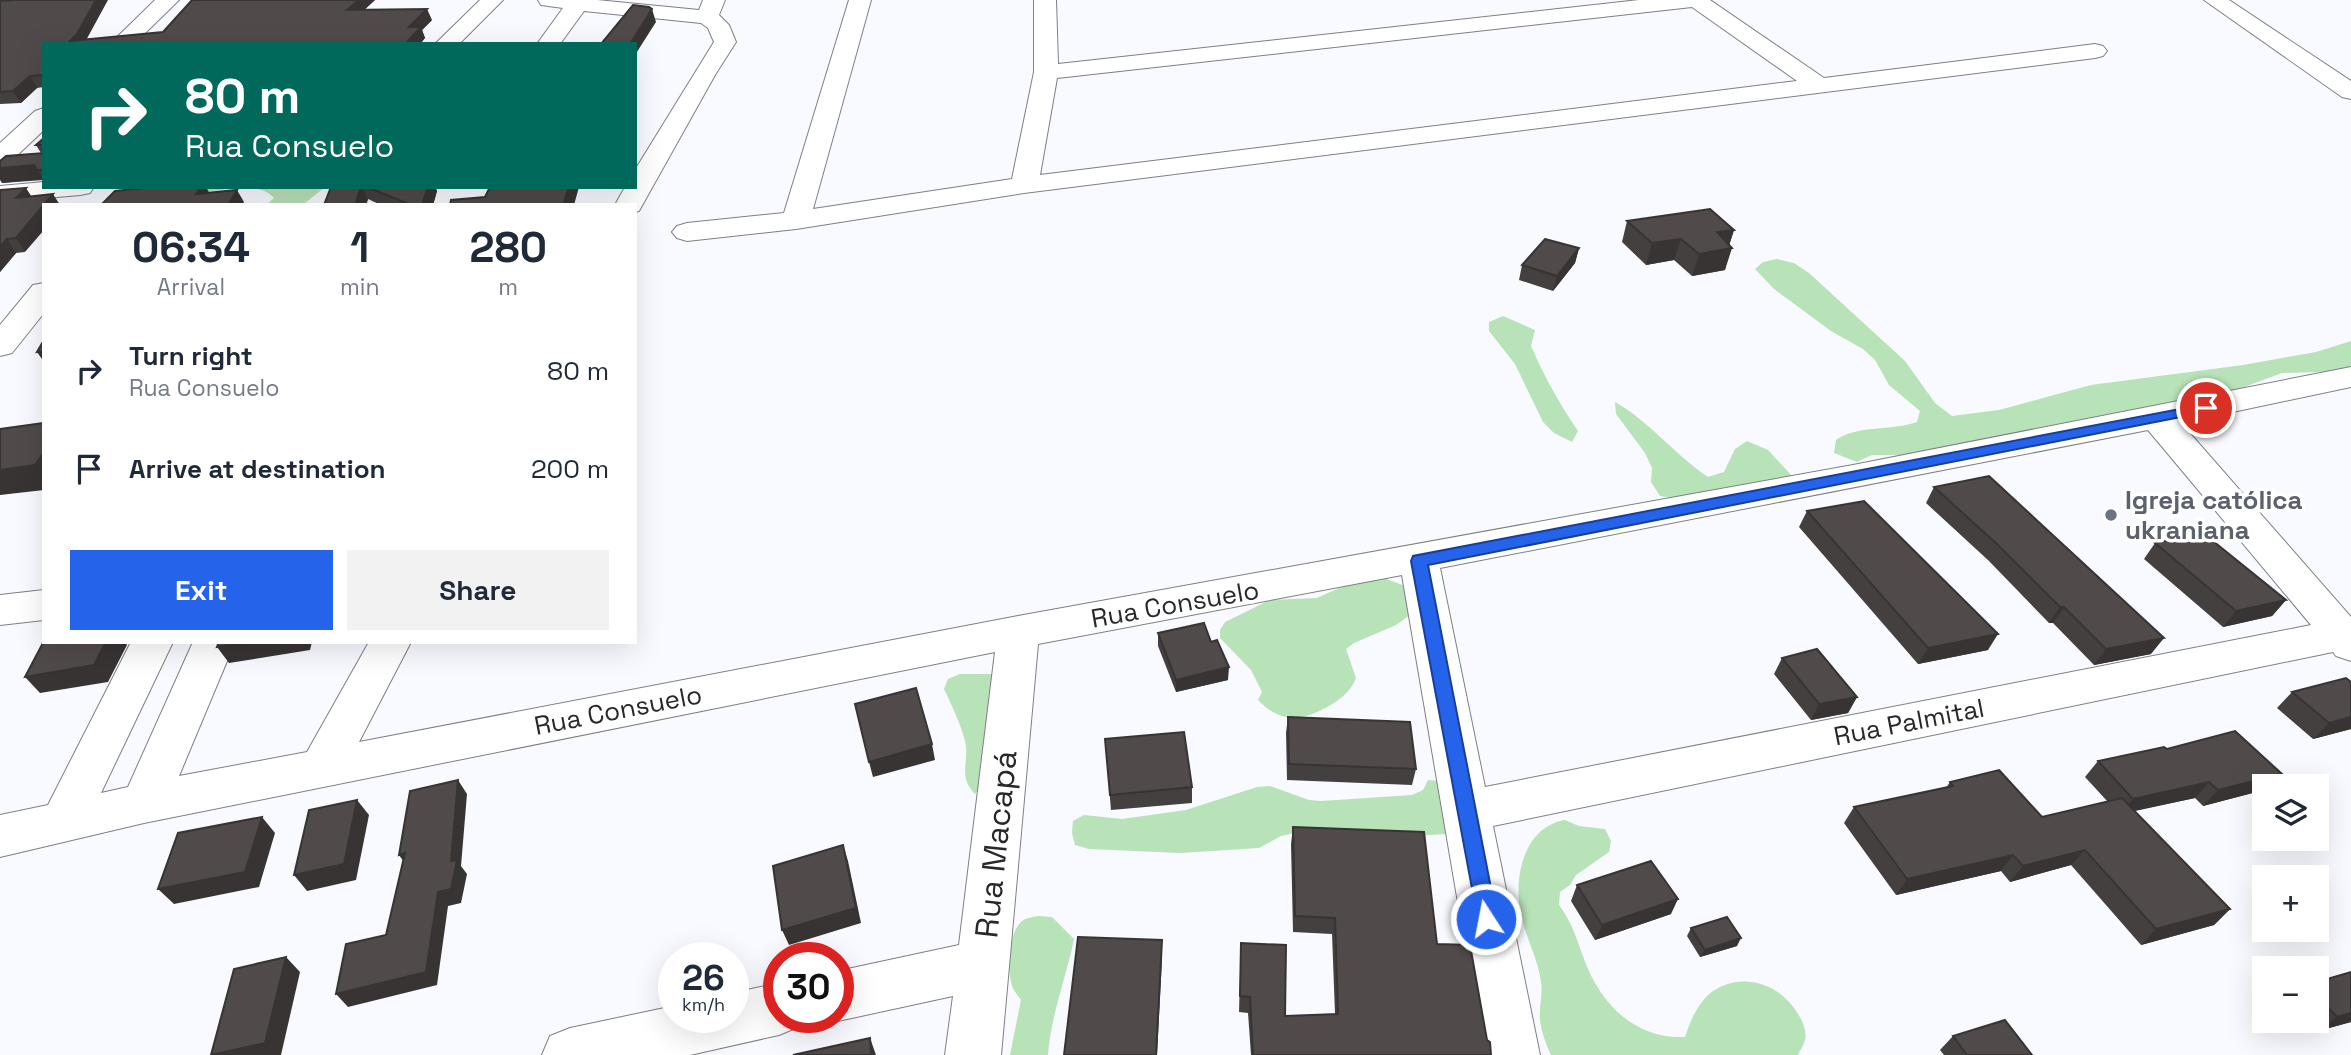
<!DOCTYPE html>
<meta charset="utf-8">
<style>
:root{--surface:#fff;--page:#f2f2f3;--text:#1f2937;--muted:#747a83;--accent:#2563eb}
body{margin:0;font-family:"Space Grotesk",sans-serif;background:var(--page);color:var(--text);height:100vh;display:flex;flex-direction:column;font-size:26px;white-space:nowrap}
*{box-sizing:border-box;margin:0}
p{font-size:23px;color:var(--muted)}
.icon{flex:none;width:38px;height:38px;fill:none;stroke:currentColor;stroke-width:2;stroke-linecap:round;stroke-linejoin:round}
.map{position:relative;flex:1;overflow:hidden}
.panel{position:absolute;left:42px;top:203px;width:595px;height:441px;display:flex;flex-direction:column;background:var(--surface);border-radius:0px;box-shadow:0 7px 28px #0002}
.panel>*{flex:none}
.guide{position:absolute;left:42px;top:42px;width:595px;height:147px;border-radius:0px;box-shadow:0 7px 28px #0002;background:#00695c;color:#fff;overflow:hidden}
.buttons{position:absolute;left:2252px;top:774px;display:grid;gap:14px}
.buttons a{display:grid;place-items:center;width:77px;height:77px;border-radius:0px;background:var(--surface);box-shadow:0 7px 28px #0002;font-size:35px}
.speed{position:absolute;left:658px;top:942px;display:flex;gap:14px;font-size:35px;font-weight:700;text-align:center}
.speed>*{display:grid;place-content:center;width:91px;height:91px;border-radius:50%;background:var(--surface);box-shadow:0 7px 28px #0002;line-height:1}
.speed small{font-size:18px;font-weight:400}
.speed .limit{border:10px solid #d22;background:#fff;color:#111}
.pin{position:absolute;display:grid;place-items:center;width:60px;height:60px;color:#fff;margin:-30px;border:4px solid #fff;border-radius:50%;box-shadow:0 2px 7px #0007}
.me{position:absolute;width:77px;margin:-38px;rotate:349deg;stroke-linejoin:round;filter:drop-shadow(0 0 5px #0008)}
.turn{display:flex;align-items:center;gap:24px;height:147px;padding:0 28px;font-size:32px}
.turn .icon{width:91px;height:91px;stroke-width:2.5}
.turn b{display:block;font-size:49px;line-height:60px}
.eta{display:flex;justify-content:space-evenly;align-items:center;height:119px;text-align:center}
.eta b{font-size:42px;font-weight:800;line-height:49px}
.cta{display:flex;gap:14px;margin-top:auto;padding:14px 28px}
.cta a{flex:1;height:80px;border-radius:0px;background:var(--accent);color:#fff;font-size:28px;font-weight:800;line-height:80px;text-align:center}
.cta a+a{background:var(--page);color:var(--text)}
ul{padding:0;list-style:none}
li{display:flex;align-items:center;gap:21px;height:98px;padding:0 28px}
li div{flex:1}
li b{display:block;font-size:26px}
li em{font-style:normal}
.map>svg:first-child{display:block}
</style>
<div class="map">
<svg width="2351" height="1055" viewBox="0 0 2351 1055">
<rect width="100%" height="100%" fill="#f8faff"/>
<path fill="#b8e2b7" d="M182 187H325L304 204 266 205 274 198C258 181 230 190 210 191 201 191 191 189 182 187Z
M1777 259 1794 263 1809 273 1905 361 1935 403 1952 416 1999 410 2091 385 2243 365 2316 352 2351 341V371L2282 373 2236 390 2200 395 2166 404 1914 455H1872L1857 462 1834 453 1836 440C1856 425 1892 431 1917 422L1920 411 1889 385 1875 360 1863 349 1831 331 1774 289 1755 269 1763 262Z
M1503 316 1535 330 1531 346C1544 376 1559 403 1578 431L1572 442 1554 433 1543 422 1515 364 1489 331V322Z
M1615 402C1649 421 1675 455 1708 477L1724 472 1735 449 1747 441 1768 450 1792 476C1753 493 1702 505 1660 496L1651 482 1652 468 1645 453 1616 414Z
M1372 578H1384L1405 586 1414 612 1396 625 1354 643 1346 649 1356 678C1351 691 1341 699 1329 706 1303 721 1281 724 1258 700L1262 692 1251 670 1220 638V630L1225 622 1270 600 1317 598 1339 588Z
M960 674H996L983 782 975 794C957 775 970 762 965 741 960 722 952 706 944 689L948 679Z
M1428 780 1441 781 1448 834 1413 836 1309 830 1281 836 1259 848 1181 853 1089 849 1075 845 1072 833 1073 821 1084 815 1122 819 1186 810 1257 787 1270 786 1309 800 1321 801 1412 795 1423 790Z
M1565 820 1579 826 1605 829 1611 841 1609 852 1576 875 1570 885 1560 892 1559 905C1572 922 1577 940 1584 959 1601 1005 1635 1039 1685 1037 1690 1021 1699 1001 1713 991 1743 971 1781 984 1798 1014 1803 1022 1807 1031 1805 1040 1804 1045 1800 1050 1798 1055H1551C1546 1044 1541 1032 1540 1019 1539 1007 1543 994 1541 982 1538 959 1526 938 1521 915 1513 879 1523 827 1565 820Z
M1038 916 1052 917 1074 939C1066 978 1051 1015 1048 1055H1010L1021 1000C1018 996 1014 991 1012 986 1007 969 1008 933 1022 921 1026 918 1033 917 1038 916Z"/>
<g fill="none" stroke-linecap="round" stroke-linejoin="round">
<g stroke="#7d8084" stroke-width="2">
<path id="minor" d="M155 0H179L134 44H110Z
M480 0H503L459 44H435Z
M538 0H597L699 10 703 0H725L719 15 729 25 736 42 715 75 639 211 635 212V205H615L625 187H635V170L714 42 708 28 701 23 584 11 560 44H537L563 8 541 5Z
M849 0H871L813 209 1012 179 1034 72V0H1056L1058 64 1639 0H1710L1824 78 2095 44 2103 46 2107 51 2103 56 2095 58 1024 193 796 229 687 241 677 238 672 232 677 226 687 223 784 213ZM1692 7 1797 81 1040 175 1057 78Z
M44 108V130L9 163 0 165V143L35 111Z
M44 182V187H94L90 193 80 195 0 202V186Z
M44 283V313L12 353 0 356V325L33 285Z
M2351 367V387L2181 423 2351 617V661L2336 656 2333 652 1493 826 1540 1055H1484L1402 575 1038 644 1001 1055H945L953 996 838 1021 826 1017H838V971L959 945 995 652 144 823 0 857V815L48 805 131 642H173L101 793 128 787 193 642H235L179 776 307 752 369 642H411L359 742 1018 616 1853 465ZM2148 430 2311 625 1485 787 1440 568Z
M44 590V620L0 625V595Z
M779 983V1017H803L798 1027 779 1035 690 1055H542L550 1036 570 1028 674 1006V1017H733V993Z"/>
</g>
<g stroke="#7d8084" stroke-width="2">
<path id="major" d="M2204 0H2229L2351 81V99L2342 97Z"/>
</g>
<use href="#minor" fill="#fff" fill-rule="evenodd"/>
<use href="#major" fill="#fff" fill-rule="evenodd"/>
</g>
<path fill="#454040" d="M192 0H375L364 10 432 20 422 30 425 38 420 44H44V87L37 88 21 103 0 104V1L87 39 163 32Z
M44 138V180L2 183 41 153 36 145Z
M331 187H435L437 191 433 205H381L368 199 366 205Z
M0 190 25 252 16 253 0 272Z
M1627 221 1734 230 1729 245 1725 270 1692 276 1674 260 1646 265 1622 242Z
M1579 248 1575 263 1553 291 1519 280 1522 265Z
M1934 487 2151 654 2094 665 2053 623H2049L1989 561 1926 503Z
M1807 511 1988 650 1918 664 1799 527Z
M2155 543 2286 600 2272 616 2223 627 2144 559Z
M1158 633 1211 642 1228 680 1176 692 1158 646Z
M1782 658 1857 697 1848 713 1811 720 1774 674Z
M2351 682V729L2313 739 2277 708 2292 692Z
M1288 717 1416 769 1412 785 1287 780 1286 733Z
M1105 739 1192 787V803L1111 810Z
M2167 749 2264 786V790L2203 806 2195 798 2135 811 2230 909 2214 925 2141 945 2071 865 2010 882 2001 871 1896 895 1844 823 1854 807 1946 788 1950 782 2042 817 2108 802 2085 777 2098 761Z
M1293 827 1437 944 1487 1040 1491 1055H1251L1248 1013 1239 1012 1241 943 1285 1016 1335 1014 1332 934 1293 932 1291 844Z
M1577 885 1671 914 1595 940 1571 901Z
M1691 928 1737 946 1700 957 1687 936Z
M2317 982 2351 1022 2318 1031 2308 1020H2317Z
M1953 1036 2032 1055H1944L1940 1050Z"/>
<path fill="#383434" d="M96 0H108L84 44 70 41Z
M359 0H375L352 21 347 10Z
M427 9 432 20 422 30 425 38 420 44H405L409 27Z
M652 9 656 22 635 55V44H630Z
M30 76 37 88 21 103 13 91Z
M34 165 43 179 2 183 0 180V168Z
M201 187H206L210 194H196Z
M361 187H362L368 199 366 205H355Z
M428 187H435L437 191 433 205H422Z
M569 187H579L574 205H563Z
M26 188 35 202 16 198Z
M237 190 244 202 242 205H228Z
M53 194 60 205H44Z
M44 205V230L25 252 16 238Z
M1734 230 1728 249 1732 248 1725 270 1692 276 1699 254 1717 232Z
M7 239 16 253 0 272V247Z
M1681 239 1674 260 1646 265 1652 243Z
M1579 248 1575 263 1553 291 1557 276Z
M44 351V362L37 352Z
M44 452V490L0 495V470Z
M2286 600 2272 616 2223 627 2236 611Z
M2060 607H2064L2053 623H2049Z
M1998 634 1988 650 1918 664 1928 648Z
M2164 638 2151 654 2094 665 2106 649Z
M106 642H125L127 645 108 682 40 693 25 677Z
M247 642H312L310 650 229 663 217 647Z
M1229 667 1228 680 1176 692V680Z
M1857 697 1848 713 1811 720 1819 704Z
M2351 717V729L2313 739 2329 723Z
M932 744 935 760 873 777 869 762Z
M2282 774 2270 786H2264V790L2203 806 2218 790Z
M458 780 467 794 461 866 467 874 461 903 448 906 437 985 348 1007 336 994 438 892 451 861Z
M2209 782 2195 798 2119 814 2133 799Z
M357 800 369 815 356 880 307 891 294 875Z
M262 817 275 833 259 887 174 904 158 889Z
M843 845 848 861 861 923 789 945 782 930Z
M2085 850 2071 865 2010 882 2023 866Z
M405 853 409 869 399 855Z
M2013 855 2001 871 1896 895 1907 879Z
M1678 899 1671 914 1595 940 1602 925Z
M2230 909 2214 925 2141 945 2156 929Z
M1741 938 1737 946 1700 957 1705 950Z
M1162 940V959L1157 1055H1156Z
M286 957 300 972 281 1055H214Z
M2351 1013V1022L2318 1031 2337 1017Z
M870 1038 876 1055H871Z"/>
<path fill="#504a4a" stroke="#383434" stroke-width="2" d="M13 0H96L77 34 70 41 163 32 192 0H359L347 10 427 9 409 27H421L405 44H44V75L30 76 13 91 0 92V1Z
M633 5 649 7 652 9 630 44H601Z
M44 138V145H36Z
M44 153V168L41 170H37L34 165 0 168V161L6 156Z
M154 187H201L196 194 237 190 228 205H101L115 191Z
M331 187H361L355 205H324Z
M367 187H428L422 205H411Z
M490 187H569L563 205H450L451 200 485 197Z
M26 188 16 198 53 194 16 238 7 239 0 247V190Z
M1710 209 1734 230 1717 232 1732 248 1699 254 1681 239 1652 243 1627 221Z
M1545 239 1579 248 1557 276 1522 265Z
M44 340V351L37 352Z
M44 423V452L35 465 0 470V429Z
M1989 476 2164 638 2106 649 2064 607H2060L1998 545 1934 487Z
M1864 501 1998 634 1928 648 1807 511Z
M2203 533 2286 600 2236 611 2155 543Z
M1204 623 1211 642 1217 640 1229 667 1176 680 1158 633Z
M44 641V642H106L94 665 25 677Z
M219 642H247L217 647Z
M1817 649 1857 697 1819 704 1782 658Z
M2346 678 2351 682V717L2329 723 2292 692Z
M916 688 932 744 869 762 855 704Z
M1288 717 1410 722 1416 769 1289 764Z
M2235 731 2282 774 2218 790 2209 782 2133 799 2098 761 2164 747 2167 749Z
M1184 732 1192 787 1110 795 1105 739Z
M1999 770 2042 817 2122 798 2230 909 2156 929 2085 850 2023 866 2013 855 1907 879 1854 807 1953 786 1950 782Z
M458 780 451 861 457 860 451 889 438 892 426 972 336 994 346 944 386 935 405 853 399 855 410 791Z
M357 800 344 864 294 875 309 810Z
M262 817 245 872 158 889 178 833Z
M1293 827 1424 832 1437 944 1470 945 1487 1040 1490 1042 1491 1055H1253L1250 997 1240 996 1241 943 1286 945 1285 1016 1338 1014 1335 918 1295 916Z
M843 845 856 908 782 930 773 866Z
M1651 861 1678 899 1602 925 1577 885Z
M1727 917 1741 938 1705 950 1691 928Z
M1078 937 1162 940 1156 1055H1064Z
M286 957 265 1043 211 1055 234 969Z
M2351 972V1013L2337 1017 2317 996V982Z
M2005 1020 2032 1055H1967L1953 1036Z
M870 1038 871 1055H793Z"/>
<path fill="#2563eb" stroke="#184099" stroke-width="2" d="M2206 404 2213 408 2211 411 1428 565 1497 919 1494 926 1486 929 1479 926 1411 561 1413 556Z"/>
<circle fill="#6b7280" stroke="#fff" stroke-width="2.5" cx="2111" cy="515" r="7"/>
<g text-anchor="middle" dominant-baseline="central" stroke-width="7" stroke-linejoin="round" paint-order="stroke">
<g font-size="26" font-weight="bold" fill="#5b616d" stroke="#fff" text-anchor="start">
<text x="2125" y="500">Igreja católica<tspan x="2125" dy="30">ukraniana</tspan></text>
</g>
<g font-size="26" fill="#27282a" stroke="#fff">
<text transform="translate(1175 604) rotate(-10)">Rua Consuelo</text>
<text transform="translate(618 710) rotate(-11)">Rua Consuelo</text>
<text transform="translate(1909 722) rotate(-11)">Rua Palmital</text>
</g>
<g font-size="32" fill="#27282a" stroke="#fff">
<text transform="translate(996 844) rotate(-84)">Rua Macapá</text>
</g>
</g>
</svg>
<div class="buttons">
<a><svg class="icon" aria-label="layers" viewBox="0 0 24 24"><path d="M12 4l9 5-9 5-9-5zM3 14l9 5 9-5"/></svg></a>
<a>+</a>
<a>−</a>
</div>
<div class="speed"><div>26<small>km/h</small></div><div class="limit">30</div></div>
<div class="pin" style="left:2206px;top:408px;background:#d93025"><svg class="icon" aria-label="arrive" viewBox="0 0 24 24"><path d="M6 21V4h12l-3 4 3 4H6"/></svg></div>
<svg class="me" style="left:1486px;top:919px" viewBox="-20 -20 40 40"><circle r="17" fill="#2563eb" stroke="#fff" stroke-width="3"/><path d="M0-11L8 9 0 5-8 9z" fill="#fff"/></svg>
<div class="guide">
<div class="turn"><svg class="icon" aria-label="right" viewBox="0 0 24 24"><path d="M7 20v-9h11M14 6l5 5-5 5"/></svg><div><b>80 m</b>Rua Consuelo</div></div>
</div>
<section class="panel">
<div class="eta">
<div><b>06:34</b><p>Arrival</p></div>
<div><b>1</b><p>min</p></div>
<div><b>280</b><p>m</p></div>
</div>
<ul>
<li><svg class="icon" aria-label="right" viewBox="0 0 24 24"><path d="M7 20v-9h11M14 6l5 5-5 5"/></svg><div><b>Turn right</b><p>Rua Consuelo</p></div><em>80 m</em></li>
<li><svg class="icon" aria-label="arrive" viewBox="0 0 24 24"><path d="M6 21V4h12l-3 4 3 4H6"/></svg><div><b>Arrive at destination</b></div><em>200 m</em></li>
</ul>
<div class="cta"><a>Exit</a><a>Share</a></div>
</section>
</div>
